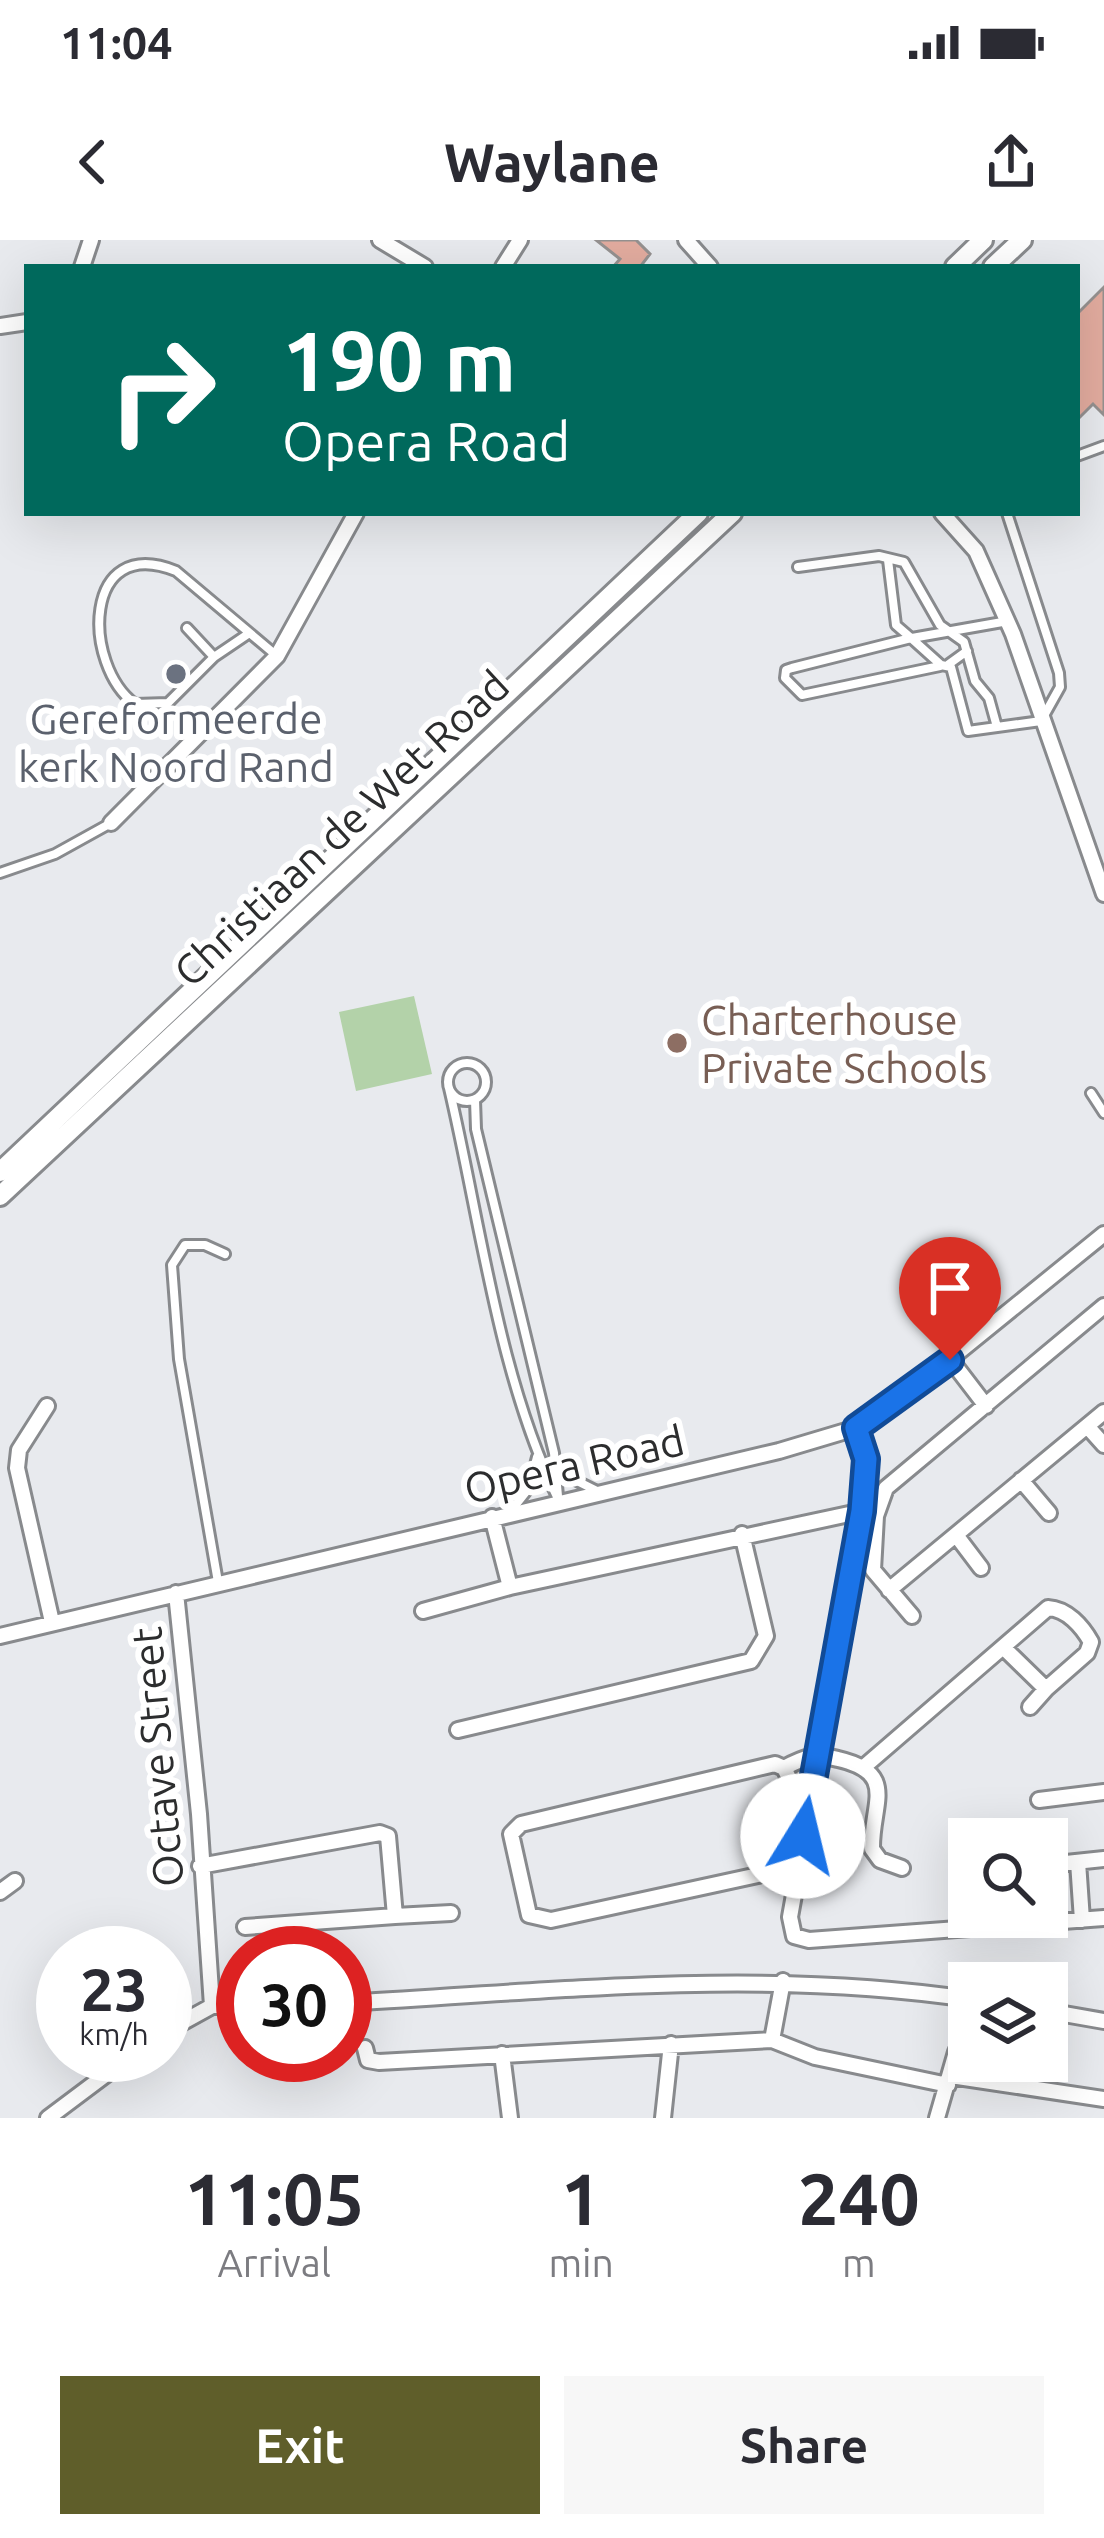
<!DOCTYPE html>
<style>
:root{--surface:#fff;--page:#f7f7f7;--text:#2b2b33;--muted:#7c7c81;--accent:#5f5e2a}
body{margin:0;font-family:Ubuntu,sans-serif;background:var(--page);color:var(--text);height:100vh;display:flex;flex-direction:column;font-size:45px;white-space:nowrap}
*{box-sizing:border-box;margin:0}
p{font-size:39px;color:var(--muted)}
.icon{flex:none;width:66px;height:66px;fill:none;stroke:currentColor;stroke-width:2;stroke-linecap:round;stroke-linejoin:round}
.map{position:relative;height:1878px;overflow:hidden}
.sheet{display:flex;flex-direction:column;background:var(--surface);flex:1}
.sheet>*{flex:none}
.hud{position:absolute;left:24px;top:24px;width:1056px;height:252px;border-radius:0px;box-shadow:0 12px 48px #0002;background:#00695c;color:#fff;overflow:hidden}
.controls{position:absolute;left:948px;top:1578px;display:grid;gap:24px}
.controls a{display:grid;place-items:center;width:120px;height:120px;border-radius:0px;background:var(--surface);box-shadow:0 12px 48px #0002;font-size:60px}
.speed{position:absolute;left:36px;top:1686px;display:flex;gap:24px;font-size:60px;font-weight:700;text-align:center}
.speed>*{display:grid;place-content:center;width:156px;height:156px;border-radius:50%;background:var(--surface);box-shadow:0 12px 48px #0002;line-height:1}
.speed small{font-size:30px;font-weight:400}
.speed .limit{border:18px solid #d22;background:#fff;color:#111}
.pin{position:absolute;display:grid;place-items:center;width:102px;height:102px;color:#fff;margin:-123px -51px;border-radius:50% 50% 50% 0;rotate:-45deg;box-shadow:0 0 12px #0007}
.pin .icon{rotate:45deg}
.me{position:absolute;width:132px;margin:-66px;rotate:9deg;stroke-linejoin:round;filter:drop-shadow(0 0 9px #0008)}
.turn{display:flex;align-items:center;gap:42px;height:252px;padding:0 60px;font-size:54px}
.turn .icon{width:156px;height:156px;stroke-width:2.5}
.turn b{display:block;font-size:84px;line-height:102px}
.eta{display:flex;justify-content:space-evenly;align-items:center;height:204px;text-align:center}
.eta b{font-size:72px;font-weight:600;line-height:84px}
.button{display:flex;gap:24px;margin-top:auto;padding:24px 60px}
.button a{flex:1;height:138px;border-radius:0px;background:var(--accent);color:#fff;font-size:48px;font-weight:600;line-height:138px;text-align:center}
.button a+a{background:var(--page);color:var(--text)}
.status{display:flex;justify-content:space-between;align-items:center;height:84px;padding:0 60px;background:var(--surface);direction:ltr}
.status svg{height:33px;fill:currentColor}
header{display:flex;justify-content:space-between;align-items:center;height:156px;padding:0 60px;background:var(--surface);font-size:54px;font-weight:600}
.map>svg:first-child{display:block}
</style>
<div class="status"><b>11:04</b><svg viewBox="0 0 49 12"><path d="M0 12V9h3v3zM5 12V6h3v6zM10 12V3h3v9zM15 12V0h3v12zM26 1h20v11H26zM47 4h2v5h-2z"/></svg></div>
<header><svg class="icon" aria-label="back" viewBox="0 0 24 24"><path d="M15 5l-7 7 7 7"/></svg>Waylane<svg class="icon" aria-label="share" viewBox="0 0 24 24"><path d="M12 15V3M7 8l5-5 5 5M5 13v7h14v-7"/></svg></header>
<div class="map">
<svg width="1104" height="1878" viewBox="0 0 1104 1878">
<rect width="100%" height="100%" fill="#e8eaee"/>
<path fill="#b3d2a9" d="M414 756 432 834 356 851 339 772Z"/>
<path fill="#e3ac9f" stroke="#959190" stroke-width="3" d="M596 0H636L650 14 640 27H613L620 19Z
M1104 47V175L1093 164 1077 180V74Z"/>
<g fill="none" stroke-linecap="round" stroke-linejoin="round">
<g stroke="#888a8d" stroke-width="14">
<path id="service" d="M1077 216 1104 206
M888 320 896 385 911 398 792 428 786 430 785 438 802 455 940 426
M798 327 879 316 904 322 940 385 964 402 975 441 989 458 997 487
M187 388 214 417
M248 394 214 417 168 463 135 464C82 425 82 293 176 331L277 416
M911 398 941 425 951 427 968 491 1041 481 1060 447 1059 433 1007 273
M912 398 1008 381
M949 424 967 411
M0 633 55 614 111 583
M448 842a19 19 0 1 1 38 0a19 19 0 1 1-38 0Z
M449 848C481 984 498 1136 559 1261
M1091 853 1104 873
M475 860 476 889 554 1213 558 1256
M556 1221 575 1240 597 1251
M510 1272 529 1248 537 1217
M218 1342 179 1119 172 1025 185 1005H205L225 1014"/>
</g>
<g stroke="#888a8d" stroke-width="20">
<path id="minor" d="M380 0 425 27
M686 0 710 27
M82 27 91 0
M503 27 520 0
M0 86 27 82
M942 273 976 311 1013 394 1104 654
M111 583 277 416 356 273
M950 1119 986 1166
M47 1166 19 1210 17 1228 52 1382
M1087 1186 1104 1205
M856 1188 866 1219 863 1271 790 1677 794 1696 809 1700 1104 1678
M1021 1240 1049 1273
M492 1277 510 1347
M956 1295 981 1328
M889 1350 1104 1172
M423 1371 510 1347 863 1271
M912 1376 873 1330 876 1276 886 1248 1104 1066
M0 1396 779 1211 856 1188 950 1119 1104 994
M1004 1408 1046 1449 1030 1467
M458 1490 751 1421 766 1396 742 1294
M865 1526 1048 1368C1067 1369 1082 1386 1091 1402L1087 1413 1046 1449
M784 1528 788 1536 778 1617 772 1628 758 1635 551 1680 529 1675 511 1594 521 1584 775 1524 784 1528C804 1517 816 1513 838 1519 899 1533 871 1564 872 1609L880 1620 902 1628
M1039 1560 1104 1552
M1078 1622 1082 1680
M1047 1625 1104 1619
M200 1626 380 1593 388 1596 395 1676 245 1687
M0 1652 15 1641
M395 1676 451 1673
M345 1763C553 1751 761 1728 969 1759
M212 1766H243
M1047 1771 1104 1781
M165 1792 212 1766 199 1574 176 1353
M772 1800 783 1741
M365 1808 368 1820 379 1822 772 1800 815 1817 948 1845
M502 1814 510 1878
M951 1836 1104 1859
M48 1878 132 1815
M663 1878 671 1804
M937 1878 956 1812"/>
</g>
<g stroke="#888a8d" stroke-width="24">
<path id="secondary" d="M955 27 983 0
M993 27 1022 0
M0 932 698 273
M0 956 732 273"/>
</g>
<use href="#service" stroke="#fff" stroke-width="8"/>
<use href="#minor" stroke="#fff" stroke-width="14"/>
<use href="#secondary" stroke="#fff" stroke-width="18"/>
</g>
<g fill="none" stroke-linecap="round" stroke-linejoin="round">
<g stroke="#114b97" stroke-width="30">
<path id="route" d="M803 1596 862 1271 866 1219 856 1188 950 1120"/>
</g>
<use href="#route" stroke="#1a73e8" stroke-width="21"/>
</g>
<circle fill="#6b7280" stroke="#fff" stroke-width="4.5" cx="176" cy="434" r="12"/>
<circle fill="#8d6e63" stroke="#fff" stroke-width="4.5" cx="677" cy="803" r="12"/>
<g text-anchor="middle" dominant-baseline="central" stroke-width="12" stroke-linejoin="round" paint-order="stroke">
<g font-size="42" fill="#5b616d" stroke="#fff">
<text x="176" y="478">Gereformeerde<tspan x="176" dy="48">kerk Noord Rand</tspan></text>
</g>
<g font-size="42" fill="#2c2d2e" stroke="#fff">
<text transform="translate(341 588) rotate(-43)">Christiaan de Wet Road</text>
<text transform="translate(574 1224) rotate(-13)">Opera Road</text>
<text transform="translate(157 1517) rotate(-95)">Octave Street</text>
</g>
<g font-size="42" fill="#785e54" stroke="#fff" text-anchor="start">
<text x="701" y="779">Charterhouse<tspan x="701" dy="48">Private Schools</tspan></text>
</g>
</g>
</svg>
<div class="controls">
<a><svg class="icon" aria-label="search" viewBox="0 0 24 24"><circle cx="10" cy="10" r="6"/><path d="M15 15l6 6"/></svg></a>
<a><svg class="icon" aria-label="layers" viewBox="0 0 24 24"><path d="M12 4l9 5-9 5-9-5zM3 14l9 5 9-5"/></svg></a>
</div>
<div class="speed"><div>23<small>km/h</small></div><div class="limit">30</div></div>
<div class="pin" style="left:950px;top:1120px;background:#d93025"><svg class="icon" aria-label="arrive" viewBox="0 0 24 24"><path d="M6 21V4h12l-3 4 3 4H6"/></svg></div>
<svg class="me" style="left:803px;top:1596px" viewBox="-20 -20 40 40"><circle r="19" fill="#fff"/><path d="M0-13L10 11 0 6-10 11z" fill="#1a73e8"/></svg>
<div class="hud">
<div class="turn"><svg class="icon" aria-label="right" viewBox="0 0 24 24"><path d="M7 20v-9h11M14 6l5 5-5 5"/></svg><div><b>190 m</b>Opera Road</div></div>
</div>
</div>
<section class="sheet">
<div class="eta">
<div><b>11:05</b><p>Arrival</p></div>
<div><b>1</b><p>min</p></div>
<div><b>240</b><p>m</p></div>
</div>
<div class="button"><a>Exit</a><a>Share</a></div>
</section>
